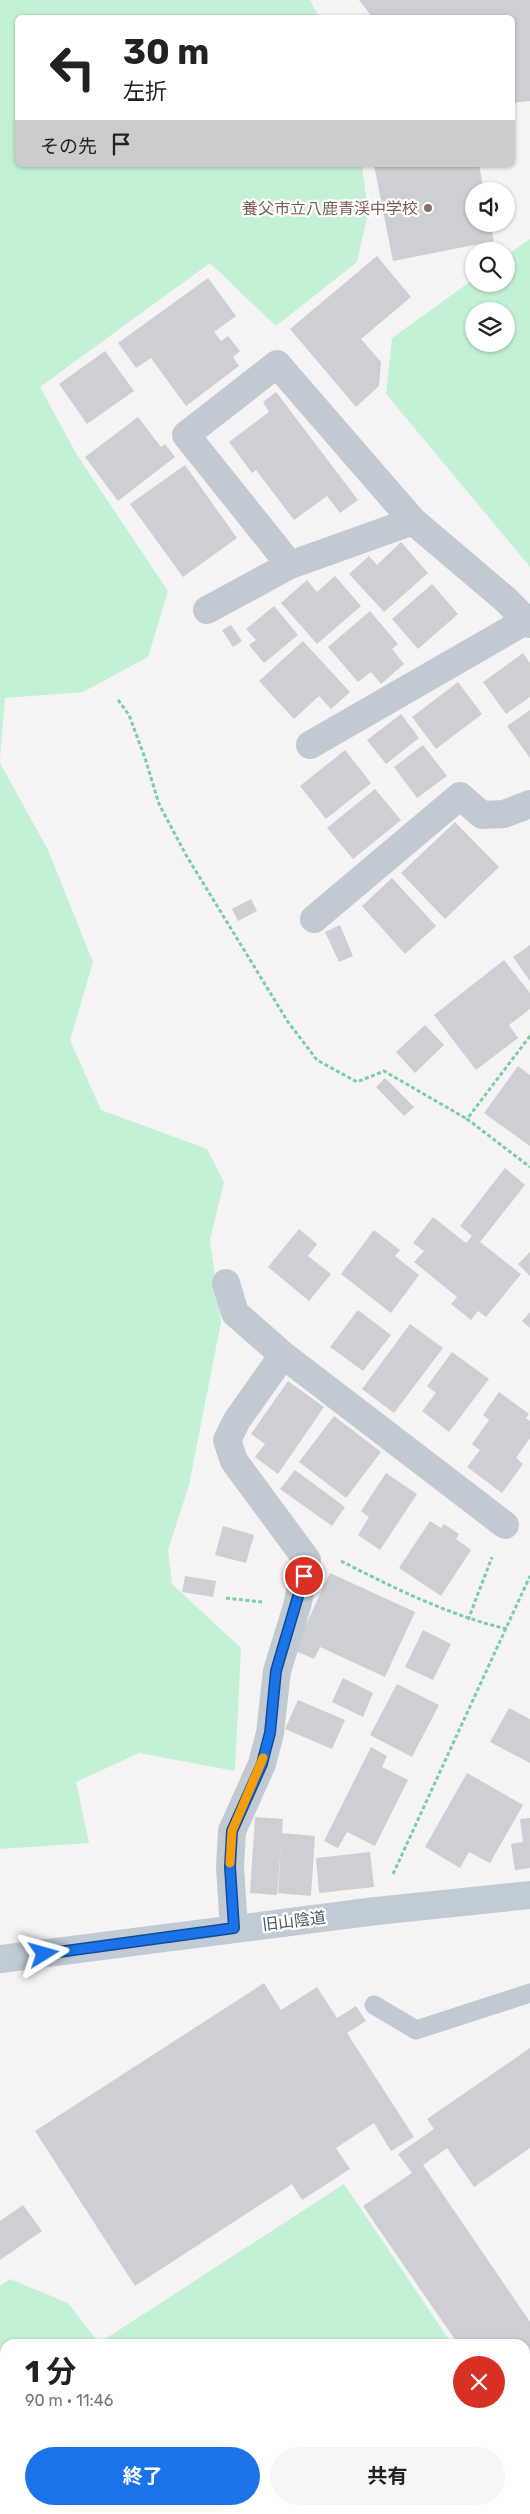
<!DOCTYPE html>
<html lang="ja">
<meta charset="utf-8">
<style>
:root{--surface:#fff;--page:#f6f6f6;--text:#222;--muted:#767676;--accent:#1a73e8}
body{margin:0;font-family:Rubik,"Noto Sans JP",sans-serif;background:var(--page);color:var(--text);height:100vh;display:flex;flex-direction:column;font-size:19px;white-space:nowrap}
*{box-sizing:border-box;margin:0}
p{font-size:16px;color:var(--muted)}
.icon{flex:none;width:28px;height:28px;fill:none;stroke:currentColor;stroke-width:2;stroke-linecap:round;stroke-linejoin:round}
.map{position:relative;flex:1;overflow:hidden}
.details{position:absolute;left:0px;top:2339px;width:530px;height:176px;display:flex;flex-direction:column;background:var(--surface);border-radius:15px 15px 0 0;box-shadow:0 1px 4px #0004}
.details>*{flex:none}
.hud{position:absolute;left:15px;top:15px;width:500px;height:152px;border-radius:8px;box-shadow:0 1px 4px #0004;background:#fff;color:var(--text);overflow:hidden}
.tools{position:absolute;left:465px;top:182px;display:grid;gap:10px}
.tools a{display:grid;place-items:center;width:50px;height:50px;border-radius:50%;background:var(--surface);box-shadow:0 1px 4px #0004;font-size:25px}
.pin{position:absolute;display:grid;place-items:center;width:42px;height:42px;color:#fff;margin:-21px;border:2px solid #fff;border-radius:50%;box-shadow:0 1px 5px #0007}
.me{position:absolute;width:55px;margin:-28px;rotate:82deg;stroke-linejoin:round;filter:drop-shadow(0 0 4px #0008)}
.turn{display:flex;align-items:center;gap:18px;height:105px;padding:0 25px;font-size:22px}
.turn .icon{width:65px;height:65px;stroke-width:2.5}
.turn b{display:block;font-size:35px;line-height:42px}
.then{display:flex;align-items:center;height:48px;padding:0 25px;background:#0003;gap:10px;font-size:19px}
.round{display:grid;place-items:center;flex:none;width:52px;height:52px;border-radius:26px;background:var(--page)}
.headline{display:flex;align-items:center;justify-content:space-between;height:85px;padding:0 25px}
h1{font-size:30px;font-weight:700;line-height:38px}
.button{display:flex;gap:10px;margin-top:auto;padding:10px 25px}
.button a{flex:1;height:58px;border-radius:30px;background:var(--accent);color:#fff;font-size:20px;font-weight:700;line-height:58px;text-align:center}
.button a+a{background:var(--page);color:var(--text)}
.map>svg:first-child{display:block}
</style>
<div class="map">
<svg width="530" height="2514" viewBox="0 0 530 2514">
<rect width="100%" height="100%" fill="#f5f3f3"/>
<path fill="#c3f1d5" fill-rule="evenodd" d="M0 0H310L319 17 18 18V165H362L368 213 357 262 276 326 210 263 40 387 77 455 168 591 148 657 83 692 5 698 0 759Z
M530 239V567L386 394 392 338 474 279V284H506V256ZM474 311H506V344H474Z
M0 763 48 850 93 962 70 1040 101 1110 207 1149 224 1182 210 1240 221 1322 189 1485 168 1550 172 1584 241 1648 235 1771 139 1753 76 1782 89 1843 0 1849Z
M344 2184 452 2344H5V2510H525V2452L530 2459V2514H0V2286L10 2279 68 2303 99 2343Z"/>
<path fill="#cdcfd5" d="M359 0H530V101L512 103V18H373Z
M374 165H479L484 191H474V224H490L494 241 393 261Z
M377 256 411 297 361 339 381 362 379 386 356 407 290 329Z
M208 278 236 316 214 332 221 341 228 336 240 351 233 357 239 366 186 406 151 358 136 368 118 343Z
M105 351 134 391 87 424 59 384Z
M276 392 358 500 340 513 327 496 294 520 256 470 252 473 229 442 269 412 263 402Z
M138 417 161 447 165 444 175 457 118 501 85 457Z
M185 465 237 538 183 577 130 504Z
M401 542 428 573 384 612 349 574 369 556 377 565Z
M335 576 361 606 317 644 281 603 307 580 317 592Z
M432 584 458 614 418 649 392 619Z
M274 606 298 635 264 663 249 645 256 640 246 629Z
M370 611 398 644 392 649 404 664 381 684 371 672 358 682 328 647Z
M231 625 242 641 233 647 222 630Z
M303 641 350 692 331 709 319 696 294 719 259 681Z
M523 653 530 663V697L506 714 483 682Z
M458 682 482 714 436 749 412 717Z
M530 710V758L507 726Z
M401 714 419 738 386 764 367 740Z
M423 745 447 776 417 798 394 767Z
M345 750 371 783 326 819 300 786Z
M375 789 401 820 353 859 327 828Z
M455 822 499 867 445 919 401 873Z
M392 878 436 926 405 954 362 906Z
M251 899 257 911 238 921 232 909Z
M340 925 353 956 339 962 325 932Z
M530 945V981L513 957Z
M504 960 530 993V1009L509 1025 518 1038 476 1070 434 1015Z
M425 1025 444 1045 415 1073 396 1052Z
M518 1066 530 1075V1146L484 1113Z
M385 1078 414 1107 404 1116 376 1087Z
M505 1168 525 1185 480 1242 521 1274 486 1317 478 1311 471 1320 451 1304 457 1297 414 1262 424 1251 413 1243 433 1217 466 1243 472 1236 460 1226Z
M299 1229 317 1244 308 1256 331 1274 309 1301 268 1267Z
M374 1230 400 1250 395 1256 419 1275 391 1313 341 1274Z
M530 1252V1276L518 1264Z
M358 1310 391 1335 363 1371 330 1347Z
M530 1312V1328L522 1321Z
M410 1324 443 1348 394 1413 362 1389Z
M452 1352 489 1379 449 1432 422 1411 436 1393 427 1386Z
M288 1381 324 1407 278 1474 255 1457 265 1444 251 1434Z
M499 1392 529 1414 526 1418 530 1421V1438L516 1458 523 1464 502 1493 467 1467 480 1450 472 1444 489 1420 483 1415Z
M334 1416 381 1452 346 1498 299 1462Z
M295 1470 345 1507 332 1526 280 1489Z
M386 1473 417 1494 380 1550 358 1535 369 1517 361 1511Z
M430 1521 441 1528 444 1524 459 1534 456 1539 471 1550 441 1596 399 1568Z
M223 1526 254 1535 246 1563 215 1555Z
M330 1573 415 1612 385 1677 320 1647 314 1659 294 1650Z
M185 1576 216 1581 213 1597 182 1592Z
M423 1630 451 1644 433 1680 405 1667Z
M343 1678 373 1693 363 1717 332 1702Z
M397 1684 439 1705 412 1757 370 1735Z
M298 1700 345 1720 332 1749 285 1729Z
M509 1708 530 1719V1763L490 1742Z
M371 1747 387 1756 382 1767 408 1780 375 1846 347 1832 338 1848 324 1841Z
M467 1773 523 1805 490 1863 469 1852 460 1868 425 1847Z
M255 1817 283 1819 282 1833 315 1836 311 1896 278 1893 281 1846 277 1895 250 1893Z
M530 1818V1868L515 1870 511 1844 523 1842 520 1819Z
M370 1852 374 1887 319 1893 316 1858Z
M264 1983 281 2010 317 1987 337 2018 356 2006 366 2021 347 2033 414 2137 391 2151 374 2123 336 2148 350 2169 302 2200 292 2184 135 2286 35 2131Z
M530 2048V2148L474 2187 447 2148 423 2165 530 2322V2449L525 2442V2344H458L363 2206 412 2173 398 2154 434 2129 427 2119Z
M23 2205 42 2231 0 2260V2221Z"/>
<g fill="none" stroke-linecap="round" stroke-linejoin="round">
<path stroke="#7ad0a6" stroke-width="3" stroke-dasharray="4 2.5" stroke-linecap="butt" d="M118 700 129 715 145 758 159 804 186 855 288 1022 317 1060 357 1082 384 1071 467 1119
M530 1036 467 1119 530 1167
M341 1561C394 1588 448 1615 507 1629
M226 1598 262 1602
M468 1620 492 1557
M393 1874 530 1576"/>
<path stroke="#c1cad2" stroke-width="19" d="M374 2005 416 2030 530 1993"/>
<path stroke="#c1cad2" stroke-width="28" d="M290 565 186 435 277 364 413 521 505 599 530 624
M207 610 290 565 413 521
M310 745 527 620
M314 919 460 796 482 815 504 814 530 804
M226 1283 235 1313 283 1355
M234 1928 230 1867 232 1831 262 1764 270 1733 277 1671 297 1606 307 1560 234 1461 227 1440 237 1420 283 1355 505 1525"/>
<path stroke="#c1cbd6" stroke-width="28" d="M0 1959 376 1911 530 1895"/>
</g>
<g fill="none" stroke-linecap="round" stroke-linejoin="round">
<g stroke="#114b97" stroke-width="12">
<path id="route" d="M44 1954 234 1928 230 1867 232 1831 262 1764 266 1748 270 1733 276 1671 304 1576"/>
</g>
<use href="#route" stroke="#1a73e8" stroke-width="9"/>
<path stroke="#f59e0b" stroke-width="9" d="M230 1863 232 1831 263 1758"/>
</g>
<circle fill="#8d6e63" stroke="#fff" stroke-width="2" cx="428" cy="208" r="5"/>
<g text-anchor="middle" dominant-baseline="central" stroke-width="4.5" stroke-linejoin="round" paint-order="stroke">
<g font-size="16" fill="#785e54" stroke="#fff" text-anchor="end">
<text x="418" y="208">養父市立八鹿青渓中学校</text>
</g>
<g font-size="16" fill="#4a5661" stroke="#fff">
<text transform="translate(294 1921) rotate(-7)">旧山陰道</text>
</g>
</g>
</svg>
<div class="tools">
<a><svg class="icon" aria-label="sound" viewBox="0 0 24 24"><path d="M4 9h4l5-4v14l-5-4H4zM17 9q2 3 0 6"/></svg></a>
<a><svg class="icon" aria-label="search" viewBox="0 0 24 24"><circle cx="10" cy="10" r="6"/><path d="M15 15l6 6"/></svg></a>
<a><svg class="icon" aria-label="layers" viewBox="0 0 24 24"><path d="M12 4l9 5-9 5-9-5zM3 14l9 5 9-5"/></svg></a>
</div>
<div class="pin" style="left:304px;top:1576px;background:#d93025"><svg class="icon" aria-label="arrive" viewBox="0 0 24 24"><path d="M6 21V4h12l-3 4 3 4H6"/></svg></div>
<svg class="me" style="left:44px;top:1954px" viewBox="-20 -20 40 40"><path d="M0-17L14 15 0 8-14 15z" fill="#1a73e8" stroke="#fff" stroke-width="4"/></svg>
<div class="hud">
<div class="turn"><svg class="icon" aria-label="left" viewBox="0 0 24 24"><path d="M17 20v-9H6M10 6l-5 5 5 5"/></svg><div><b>30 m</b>左折</div></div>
<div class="then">その先<svg class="icon" aria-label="arrive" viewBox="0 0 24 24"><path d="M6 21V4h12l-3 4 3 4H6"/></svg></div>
</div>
<section class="details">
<div class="headline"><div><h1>1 分</h1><p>90 m · 11:46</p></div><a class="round" style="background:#d93025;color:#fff"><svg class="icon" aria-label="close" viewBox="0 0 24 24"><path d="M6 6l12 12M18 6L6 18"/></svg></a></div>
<div class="button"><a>終了</a><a>共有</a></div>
</section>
</div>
